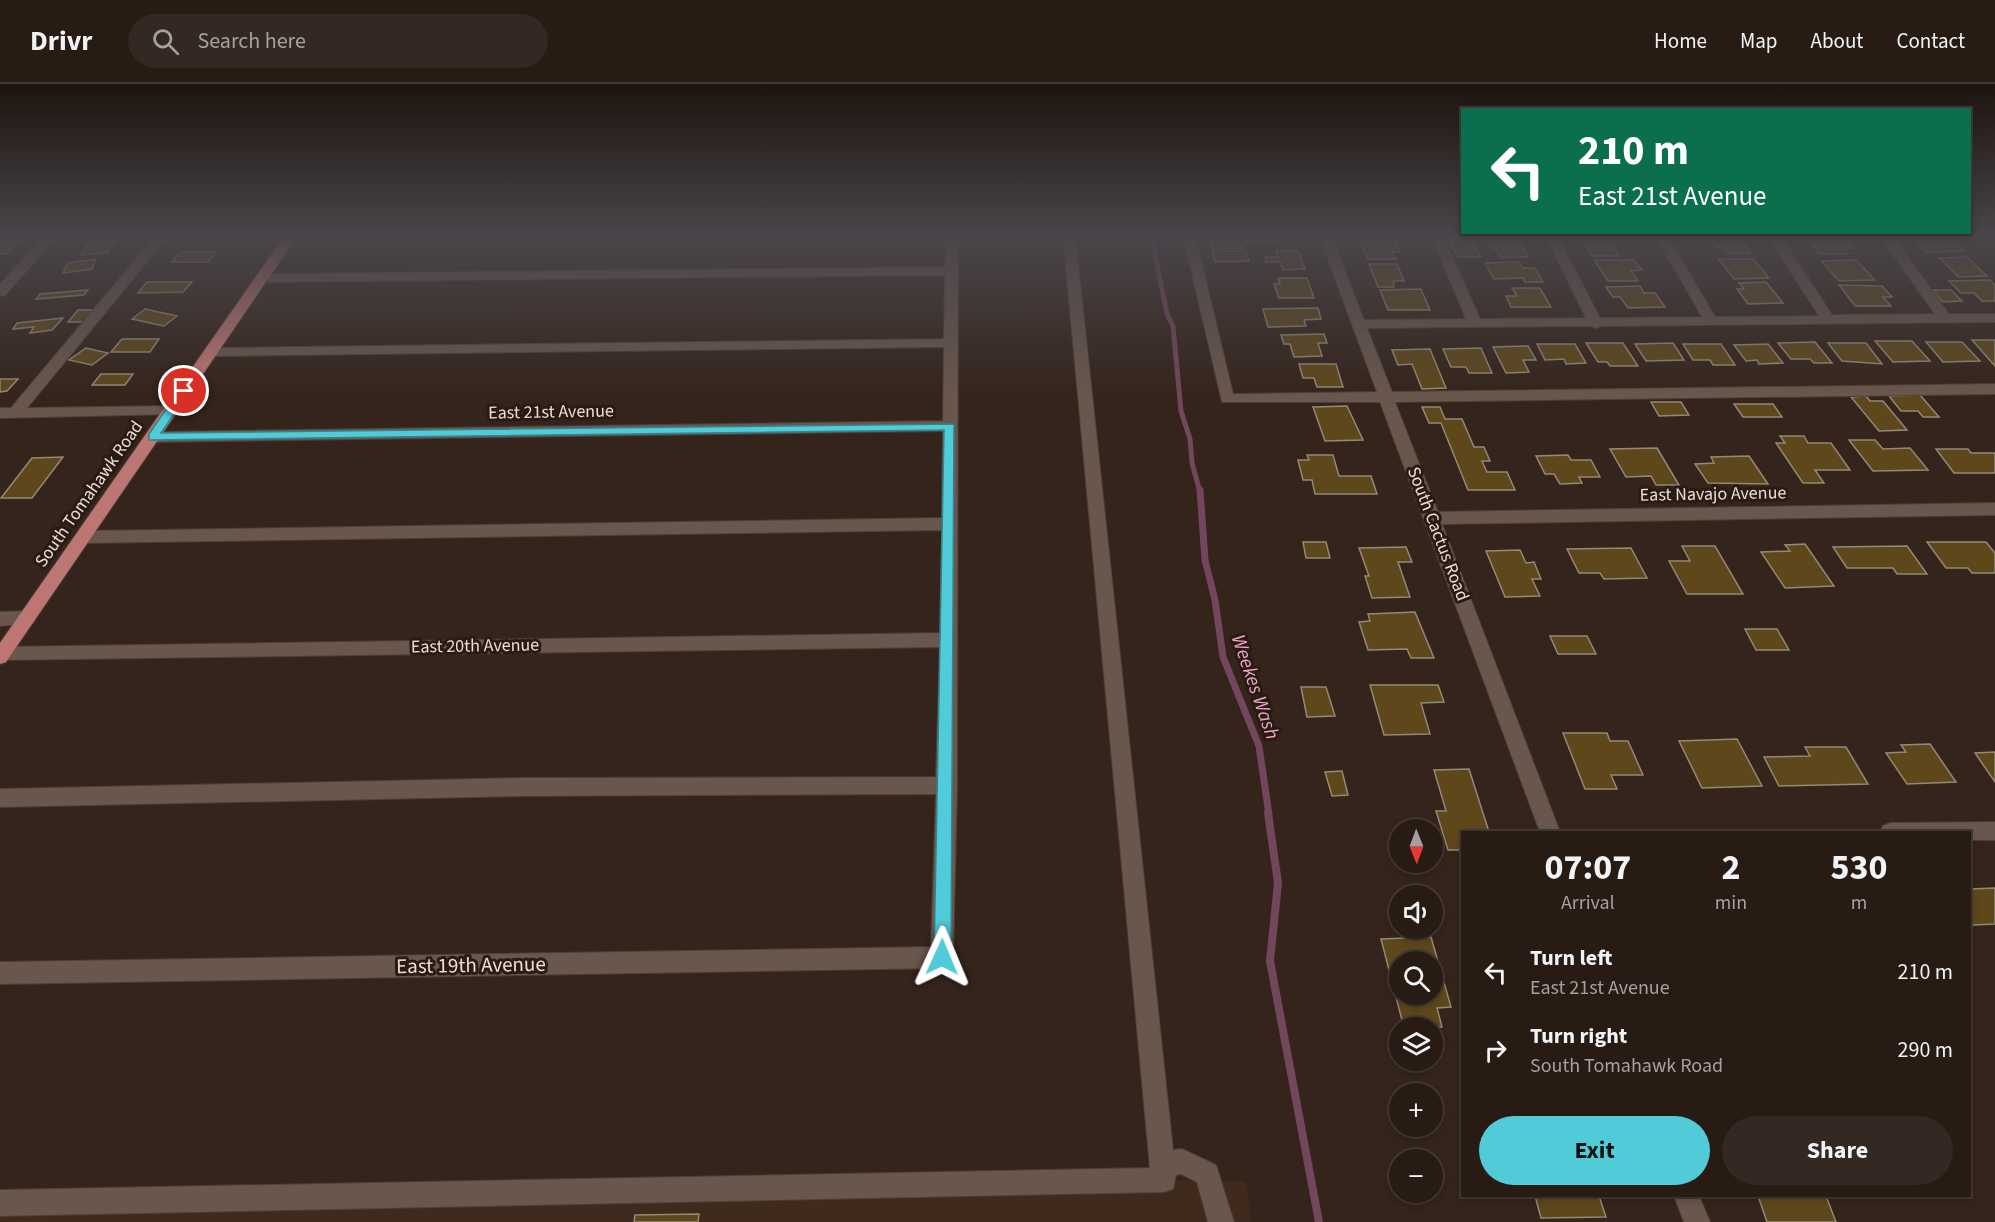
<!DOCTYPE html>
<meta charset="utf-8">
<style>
:root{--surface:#271b14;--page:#332822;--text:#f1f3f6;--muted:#a4a1a0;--line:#433934;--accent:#52cbd9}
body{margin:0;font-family:"Source Sans 3",sans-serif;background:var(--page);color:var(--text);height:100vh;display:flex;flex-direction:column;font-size:22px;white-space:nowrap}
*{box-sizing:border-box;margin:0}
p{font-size:20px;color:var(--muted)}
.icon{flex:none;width:33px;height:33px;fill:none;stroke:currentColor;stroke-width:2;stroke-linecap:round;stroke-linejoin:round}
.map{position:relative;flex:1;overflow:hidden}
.drawer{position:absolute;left:1461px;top:747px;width:510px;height:366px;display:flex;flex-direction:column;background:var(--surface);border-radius:0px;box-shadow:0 3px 9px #0003,0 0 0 2px var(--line)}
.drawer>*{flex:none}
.banner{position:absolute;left:1461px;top:24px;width:510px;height:126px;border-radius:0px;box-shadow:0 3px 9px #0003,0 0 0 2px var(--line);background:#0b6e4f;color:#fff;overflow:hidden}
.needle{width:39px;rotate:179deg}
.fabs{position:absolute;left:1389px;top:735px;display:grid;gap:12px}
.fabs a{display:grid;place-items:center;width:54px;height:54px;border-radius:50%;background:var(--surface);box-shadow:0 3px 9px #0003,0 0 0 2px var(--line);font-size:30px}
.pin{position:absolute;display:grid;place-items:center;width:51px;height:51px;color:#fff;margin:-26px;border:3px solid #fff;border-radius:50%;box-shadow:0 2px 6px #0007}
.me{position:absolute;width:66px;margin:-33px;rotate:1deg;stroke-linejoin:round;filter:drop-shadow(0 0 4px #0008)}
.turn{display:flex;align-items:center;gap:21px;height:126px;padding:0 18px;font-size:27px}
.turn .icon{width:78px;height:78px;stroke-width:2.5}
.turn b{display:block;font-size:42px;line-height:51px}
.eta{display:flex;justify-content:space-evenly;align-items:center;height:102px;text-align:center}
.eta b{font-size:36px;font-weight:700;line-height:42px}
.action{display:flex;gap:12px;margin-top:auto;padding:12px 18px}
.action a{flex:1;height:69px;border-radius:36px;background:var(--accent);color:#111;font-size:24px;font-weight:700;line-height:69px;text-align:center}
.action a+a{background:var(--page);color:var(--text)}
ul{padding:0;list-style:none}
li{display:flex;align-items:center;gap:18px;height:78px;padding:0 18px}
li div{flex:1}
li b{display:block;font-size:22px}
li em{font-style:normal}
header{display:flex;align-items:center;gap:36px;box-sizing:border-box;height:84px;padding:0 30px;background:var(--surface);border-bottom:2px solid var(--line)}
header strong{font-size:28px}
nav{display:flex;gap:33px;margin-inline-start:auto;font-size:21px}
.search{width:420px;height:54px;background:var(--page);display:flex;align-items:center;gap:15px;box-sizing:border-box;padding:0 21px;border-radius:33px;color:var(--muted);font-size:22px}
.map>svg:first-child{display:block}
</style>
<header>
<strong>Drivr</strong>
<div class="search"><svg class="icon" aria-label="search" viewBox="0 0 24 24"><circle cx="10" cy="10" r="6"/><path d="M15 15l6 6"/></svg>Search here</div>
<nav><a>Home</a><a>Map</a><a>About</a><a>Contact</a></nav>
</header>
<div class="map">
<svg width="1995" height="1138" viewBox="0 0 1995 1138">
<rect width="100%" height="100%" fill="#34241b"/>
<path fill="#3f2a1d" d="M1164 1096 1246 1097 1251 1138H0V1119Z"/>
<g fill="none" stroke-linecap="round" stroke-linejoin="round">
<path stroke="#72465c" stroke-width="5" d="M1151 151 1167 230 1173 242 1181 327 1190 355 1192 379 1200 408"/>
<path stroke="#72465c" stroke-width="7" d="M1200 406 1205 476 1215 516 1223 573 1259 662 1269 731"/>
<path stroke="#72465c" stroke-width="8" d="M1268 729 1278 799 1270 877 1319 1138"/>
</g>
<path fill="#5e471b" stroke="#938977" stroke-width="1.5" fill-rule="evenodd" d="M118 151 107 169 81 171 94 153Z
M1208 151H1212L1214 156H1237L1236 151H1276L1278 159H1243L1244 164 1212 165Z
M1806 151 1842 152 1853 164H1844L1848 170H1820Z
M1917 151H1948L1964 167 1927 168 1914 155H1920Z
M0 152H16L12 156H19L6 170H0Z
M1485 153H1517L1528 173H1500L1493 161H1488Z
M1709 153H1738L1751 169H1729L1725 164H1718Z
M1582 154 1608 155 1619 172H1592Z
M1448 155H1471L1481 173H1458Z
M1395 157 1400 168H1392L1396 175H1368L1360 158Z
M1212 167H1246L1249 177 1215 178Z
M1276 167H1298L1305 185 1283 186 1280 178H1266L1265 173H1278Z
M180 168H216L208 178H172Z
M1967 173 1987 192 1959 193 1939 174Z
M96 175 92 185 63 189 68 179Z
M1719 175H1753L1769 194 1734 195Z
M1594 176H1634L1642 186 1631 187 1638 197H1608Z
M1856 176 1875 196 1839 197 1821 177Z
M1519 178 1523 184H1535L1543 198H1525L1523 194 1494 195 1485 179Z
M1369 180H1397L1404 197H1393L1394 203H1378Z
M1278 194H1307L1314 214H1279L1274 200H1280Z
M1990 196 1995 201V217H1982L1974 209H1961L1949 197Z
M147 198H192L183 208 138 209Z
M1766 198 1783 219 1748 220 1737 205H1744L1739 199Z
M1839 201 1882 202 1892 213H1883L1891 222H1855Z
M1640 202 1644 209H1655L1665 223 1628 224 1620 213H1613L1606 203Z
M1512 204H1540L1551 223H1511L1506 212H1517Z
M1421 205 1430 226H1388L1380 206Z
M88 206 84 211 36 215 40 210Z
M1932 206H1951L1962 217 1943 218Z
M1318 224 1321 235 1304 236 1306 242 1268 243 1263 225Z
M145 225 177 232 164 242 132 235Z
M78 226H95L85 238H68Z
M63 234 52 246 30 249 34 243 13 245 17 239Z
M1324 250 1327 259H1318L1322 272 1294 273 1290 260H1284L1281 251Z
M122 255H159L150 268H111Z
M1972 256H1995V282Z
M1875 257H1912L1930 277 1893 278Z
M1815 258 1832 279H1814L1810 275H1791L1778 259Z
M1926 258H1962L1980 277 1943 278Z
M1586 259H1623L1638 282H1610L1607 278H1598Z
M1673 259 1684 276 1646 277 1635 260Z
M1828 259H1866L1882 280 1842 277Z
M1537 260H1575L1586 279 1566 280 1564 275 1545 276Z
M1683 260H1721L1735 281H1713L1710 276H1693Z
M1768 260 1783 279 1759 280 1757 276 1746 277 1734 261Z
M1528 262 1536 276H1523L1529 288 1506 289 1493 263Z
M86 264 108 269 92 281 69 276Z
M1481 264 1492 289H1469L1466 283H1451L1443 265Z
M1430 265 1446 304 1422 305 1412 280 1398 281 1392 266Z
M1299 280H1336L1343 303H1317L1314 294H1303Z
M101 290H133L125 301H92Z
M0 295H18L7 307 0 308Z
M1920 311 1939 333H1923L1918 327H1901L1889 312Z
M1866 312 1870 317H1883L1907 346 1879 347 1851 313Z
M1651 318H1681L1689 331 1659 332Z
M1734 320H1773L1782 333H1743Z
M1347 322 1363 356 1325 357 1313 323Z
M1422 323H1440L1445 335H1462L1474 363H1484L1490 377H1482L1487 388H1507L1515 406H1468L1441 339H1429Z
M1780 352H1804L1808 359H1831L1850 386H1815L1824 399H1803L1776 359H1785Z
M1849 356H1875L1883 365 1910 364 1928 386 1873 387Z
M1657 364 1679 401H1656L1651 392 1626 393 1610 365Z
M1936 365H1968L1971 369H1995V389H1954Z
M1307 371H1333L1339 392H1371L1377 410H1315L1312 396H1303L1298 376H1309Z
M1568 371 1571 376H1591L1600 393H1579L1582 399 1560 400 1554 390H1545L1536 372Z
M1749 372 1768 400 1708 399 1695 380 1714 379 1711 373Z
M63 373 32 414H1L32 374Z
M1303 458H1326L1330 474H1306Z
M1927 458H1986L1995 469V489H1972L1968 484H1946Z
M1805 460 1834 502 1785 504 1761 468 1790 467 1785 461Z
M1682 462H1715L1743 510H1687L1669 477H1690Z
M1907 462 1927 490H1897L1893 484H1847L1833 463Z
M1406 463 1412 478H1398L1410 513 1372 514 1365 492H1369L1359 464Z
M1631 464 1647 494 1604 495 1600 489H1579L1567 465Z
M1520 466 1526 479 1534 478 1541 495H1532L1540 512 1505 513 1486 467Z
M1415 528 1434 574H1411L1407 565 1368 566 1359 538 1370 537 1368 530Z
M1745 545H1777L1789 566H1756Z
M1550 552H1587L1596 570H1558Z
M1370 601H1438L1444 618 1421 619 1430 650 1384 651Z
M1301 603H1326L1335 632 1307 633Z
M1563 649H1607L1610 657H1628L1643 691H1611L1617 705H1585Z
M1737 655 1762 702 1702 704 1679 657Z
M1930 660 1956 698 1907 700 1886 669 1906 668 1901 661Z
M1805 663H1846L1868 700 1779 702 1764 673 1810 672Z
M1995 668V698L1975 669Z
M1469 685 1489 748H1462V766H1448L1436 727H1446L1434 686Z
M1342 687 1348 711 1332 712 1325 688Z
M1995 804V840L1973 841 1970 835V805Z
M1431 853 1451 923 1437 924 1442 943 1404 944 1381 855ZM1400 878H1432V910H1400Z
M1535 1112H1599L1606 1133 1541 1134Z
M1758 1112H1826L1836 1138H1767Z
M699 1130 698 1138H634L635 1131Z"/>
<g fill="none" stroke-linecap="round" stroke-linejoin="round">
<g stroke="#4c3f38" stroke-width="2">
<path id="minor" d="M46 151H59L5 211 0 212V200Z
M156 151H169L27 324 171 322 178 327 176 330 0 334V324H11Z
M946 151H958L957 701 953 873 950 880 942 884 0 900V878L931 863 936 710 521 712 0 723V705L521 694 936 693 940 563 2 576 0 575V563L940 549 942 446 84 459 78 457 76 453 78 449 84 447 942 434 943 347 153 358 145 353 153 348 943 337 944 263 211 272 204 268 211 264 944 255 945 191 262 198 255 194 262 190 945 183Z
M1063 151H1075L1173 1066 1182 1065 1216 1081 1234 1138H1208L1197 1098 1181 1090 1176 1091 1173 1105 1164 1108 0 1132V1106L1150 1084Z
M1183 151H1195L1233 310 1377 308 1319 151H1331L1364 236 1466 235 1431 151H1443L1480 235 1586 234 1545 151H1557L1600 234 1702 233 1655 151H1667L1715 233 1819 232 1767 151H1780L1832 231 1935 230 1879 151H1892L1949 230H1995V238L1602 242 1596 244 1590 242 1367 244 1392 308 1995 300V310L1395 318 1438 428 1995 419V431L1442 440 1560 748H1540L1380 318H1222Z
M27 527 33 529 36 534 33 539 0 542V528Z
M1995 738V756H1970V748H1880L1883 742 1890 739Z
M1674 1112H1699L1710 1138H1684Z"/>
</g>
<g stroke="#4c3f38" stroke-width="2">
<path id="major" d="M285 151H298L6 578 0 580V559Z"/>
</g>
<use href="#minor" fill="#69564c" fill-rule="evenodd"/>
<use href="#major" fill="#be7674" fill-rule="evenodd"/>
</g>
<linearGradient id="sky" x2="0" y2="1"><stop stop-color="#1d140f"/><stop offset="0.49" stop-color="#4a454a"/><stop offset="1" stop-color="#4a454a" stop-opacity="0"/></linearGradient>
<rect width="1995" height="311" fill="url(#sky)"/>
<path fill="#52cbd9" stroke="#35848d" stroke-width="1.5" d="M184 304 190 307 161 349 954 340 951 873 948 879 942 881 937 879 934 873 944 346 149 356V350L180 305Z"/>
<g text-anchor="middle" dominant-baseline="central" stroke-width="6" stroke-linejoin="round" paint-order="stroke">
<g font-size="18" fill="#e9ded8" stroke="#2a1b12">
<text transform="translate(551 328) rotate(-1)">East 21st Avenue</text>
<text transform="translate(89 410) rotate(-55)">South Tomahawk Road</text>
<text transform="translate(1713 410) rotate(-1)">East Navajo Avenue</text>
<text transform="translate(1438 450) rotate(69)">South Cactus Road</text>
<text transform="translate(475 562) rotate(-1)">East 20th Avenue</text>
</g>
<g font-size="20" font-style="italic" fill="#eea4c8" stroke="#2a1b12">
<text transform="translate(1255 603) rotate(71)">Weekes Wash</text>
</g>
<g font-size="21" fill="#e9ded8" stroke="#2a1b12">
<text transform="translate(471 881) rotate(-1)">East 19th Avenue</text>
</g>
</g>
</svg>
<div class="fabs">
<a><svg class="needle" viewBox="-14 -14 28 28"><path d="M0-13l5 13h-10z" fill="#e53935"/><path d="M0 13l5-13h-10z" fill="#a4a1a0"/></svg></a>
<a><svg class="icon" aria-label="sound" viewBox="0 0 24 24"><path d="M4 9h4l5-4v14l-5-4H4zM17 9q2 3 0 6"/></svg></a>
<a><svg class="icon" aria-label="search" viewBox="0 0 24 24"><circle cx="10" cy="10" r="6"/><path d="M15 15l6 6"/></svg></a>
<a><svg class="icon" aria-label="layers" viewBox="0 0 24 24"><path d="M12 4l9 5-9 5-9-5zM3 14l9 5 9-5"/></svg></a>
<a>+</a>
<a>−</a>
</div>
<div class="pin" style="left:184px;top:307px;background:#d93025"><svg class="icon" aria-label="arrive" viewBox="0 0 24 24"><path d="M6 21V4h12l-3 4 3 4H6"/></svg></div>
<svg class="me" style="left:942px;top:873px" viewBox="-20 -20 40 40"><path d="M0-17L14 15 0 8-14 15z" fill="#52cbd9" stroke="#fff" stroke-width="4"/></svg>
<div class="banner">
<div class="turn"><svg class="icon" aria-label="left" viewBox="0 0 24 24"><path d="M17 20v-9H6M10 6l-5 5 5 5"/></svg><div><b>210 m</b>East 21st Avenue</div></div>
</div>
<section class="drawer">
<div class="eta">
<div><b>07:07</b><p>Arrival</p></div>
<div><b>2</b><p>min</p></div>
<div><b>530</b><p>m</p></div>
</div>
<ul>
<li><svg class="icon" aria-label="left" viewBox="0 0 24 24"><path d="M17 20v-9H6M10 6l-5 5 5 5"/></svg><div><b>Turn left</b><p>East 21st Avenue</p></div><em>210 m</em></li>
<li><svg class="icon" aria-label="right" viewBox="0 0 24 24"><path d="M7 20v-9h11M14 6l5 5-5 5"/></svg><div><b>Turn right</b><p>South Tomahawk Road</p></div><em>290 m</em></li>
</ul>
<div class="action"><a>Exit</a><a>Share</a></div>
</section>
</div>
